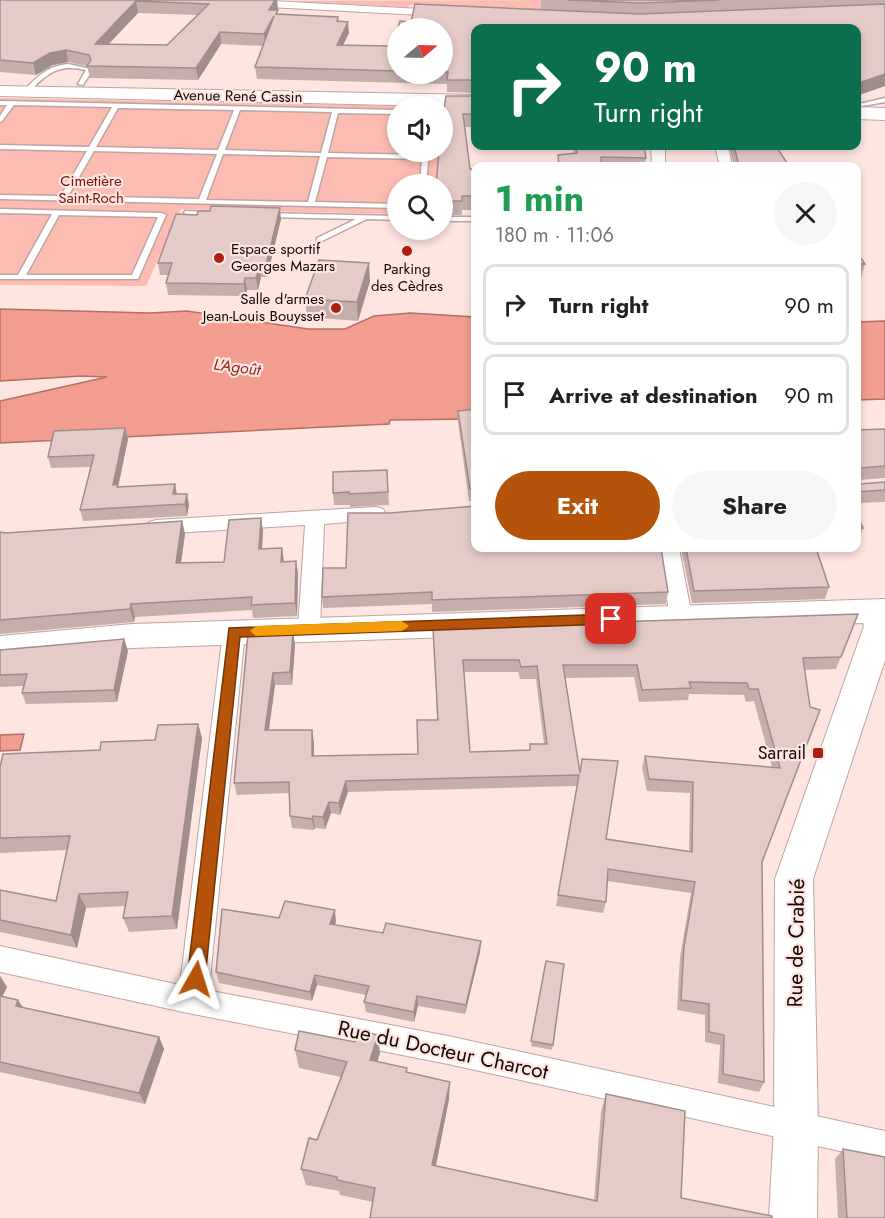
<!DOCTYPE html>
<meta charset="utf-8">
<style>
:root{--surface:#fff;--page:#f6f6f6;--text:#222;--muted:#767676;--line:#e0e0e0;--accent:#b45309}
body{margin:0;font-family:Jost,sans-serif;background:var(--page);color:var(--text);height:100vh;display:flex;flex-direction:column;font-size:22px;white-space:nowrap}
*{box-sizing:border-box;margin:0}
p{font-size:20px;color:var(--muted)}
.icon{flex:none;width:33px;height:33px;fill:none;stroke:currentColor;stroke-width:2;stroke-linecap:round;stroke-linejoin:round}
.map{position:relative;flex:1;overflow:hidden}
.details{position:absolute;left:471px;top:162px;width:390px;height:390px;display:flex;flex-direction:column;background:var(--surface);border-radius:12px;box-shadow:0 3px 9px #0003}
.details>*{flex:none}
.banner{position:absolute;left:471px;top:24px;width:390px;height:126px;border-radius:12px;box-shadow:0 3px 9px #0003;background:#0b6e4f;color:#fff;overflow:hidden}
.needle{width:39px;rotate:71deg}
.tools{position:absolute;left:387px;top:18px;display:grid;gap:12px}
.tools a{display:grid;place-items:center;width:66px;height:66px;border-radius:50%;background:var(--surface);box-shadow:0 3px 9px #0003;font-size:30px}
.pin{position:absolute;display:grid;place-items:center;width:51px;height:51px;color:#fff;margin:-26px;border-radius:12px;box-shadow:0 3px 9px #0006}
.me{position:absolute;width:66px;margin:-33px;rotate:6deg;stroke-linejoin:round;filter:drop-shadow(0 0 4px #0008)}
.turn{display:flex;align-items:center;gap:21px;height:126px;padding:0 24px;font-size:27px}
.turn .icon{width:78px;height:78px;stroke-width:2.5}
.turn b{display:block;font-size:42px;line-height:51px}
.round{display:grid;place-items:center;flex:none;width:63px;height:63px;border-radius:32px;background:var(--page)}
.headline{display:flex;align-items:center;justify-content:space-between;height:102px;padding:0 24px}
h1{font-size:36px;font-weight:700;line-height:45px;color:#1e9e55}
.primary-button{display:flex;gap:12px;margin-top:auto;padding:12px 24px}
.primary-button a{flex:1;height:69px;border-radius:36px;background:var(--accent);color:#fff;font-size:24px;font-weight:700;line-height:69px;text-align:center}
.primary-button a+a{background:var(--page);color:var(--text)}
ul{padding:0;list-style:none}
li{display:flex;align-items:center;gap:18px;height:81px;margin:0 12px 9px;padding:0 12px;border:3px solid var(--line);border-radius:12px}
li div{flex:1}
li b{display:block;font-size:22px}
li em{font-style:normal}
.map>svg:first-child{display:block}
</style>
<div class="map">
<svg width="885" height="1218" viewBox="0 0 885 1218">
<rect width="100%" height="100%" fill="#ffe5e0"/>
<path fill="#fcbcb1" d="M566 0 567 13 441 7C432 3 416 2 407 7L274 1Z
M0 98 409 106H398V152H442L437 184H398L397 214 181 209 146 286 0 285Z"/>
<path fill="#f29d8f" stroke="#ae7166" stroke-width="1.5" d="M0 309 150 313 187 311 308 329H345L374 316 410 313 475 317V419L390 420 389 424 0 443V401L107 377 81 376 0 381Z
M885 321V399L857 400V322Z
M24 734 20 750 0 751V735Z"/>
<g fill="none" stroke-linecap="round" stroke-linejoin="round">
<g stroke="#bea5a1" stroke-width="3">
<path id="lane" d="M68 64 91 69 92 71 83 85 78 84 86 70C58 63 46 74 28 93L23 92C36 77 48 66 68 64Z
M885 98V102L862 106 859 104Z
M0 101 398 110V114L338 113 328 153 422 155 423 152H429L426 184H420L422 159 327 157 315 202 398 204V208L0 199V195L61 196 87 151 0 149V145L89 147 112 107 14 105 2 121 0 122V116L7 105H0ZM118 108 234 110 218 150 96 147ZM240 110 332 112 321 153 225 150ZM94 151 217 154 199 199 68 196ZM223 154 320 156 308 202 206 200Z
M0 209 162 213 166 215 138 279H0V275H18L52 214 0 213ZM59 215 158 217 132 275H26Z
M185 211 211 212 215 214C208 218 191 217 184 213Z
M263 213 398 216V220L367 219 320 242H317V238L356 219 266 217H263Z
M442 217H476V221H442Z"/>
</g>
<g stroke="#bea5a1" stroke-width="2">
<path id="street" d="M187 0H253L440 10 445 13 440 16 192 3Z
M651 146H665V166H652Z
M715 146H728L732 166H720Z
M376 507 383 509 386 514 383 519 324 524 320 629 317 635 309 637 301 635 298 629 305 525 156 534 149 532 146 527 149 522 156 520Z
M659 548H679L692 617 688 623 681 625 674 623 670 617Z
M234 624 242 626 245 632 210 979 206 990 448 1036 885 1131V1161L448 1064 188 1013 0 972V946L180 985 223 632 226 626Z"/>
</g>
<g stroke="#bea5a1" stroke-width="2">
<path id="secondary" d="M0 86 476 95V107L0 96Z
M856 107 885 108V120L856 119Z
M885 599V660L813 879 818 1126 817 1218H769L774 1126 775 879 864 626 863 623 132 648 0 660V636L132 624Z"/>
</g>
<use href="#lane" fill="#fff" fill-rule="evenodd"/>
<use href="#street" fill="#fff" fill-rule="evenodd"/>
<use href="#secondary" fill="#fff" fill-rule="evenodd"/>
</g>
<path fill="#c5afab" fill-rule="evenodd" d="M0 0H277L278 14 338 17 339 21 349 33 343 45 389 46 395 40 398 31V74H442V28L411 22 541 10V0H885V86L856 96V28H476V93L447 92V84L257 79 255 67 263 46 221 44 198 80 90 78 87 66 68 62 53 65 36 75 0 72ZM138 13 197 15 167 45 109 44Z
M476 96V123H472V127H465L470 169H476V210H462V215H442V123Z
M573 146H644L646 158 644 166H558V155L574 153Z
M729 146H776L789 166H734Z
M281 219 267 277H261L258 290H247L245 296 168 295 166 283 168 275H160L158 263Z
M856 251 865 264 861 278H856Z
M370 281 358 321 307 317 305 299Z
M476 409V501H469L458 422V411Z
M885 429V478L858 480V482L860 484 885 482V502L856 503V430Z
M128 439 118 487 175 484 177 494H187L189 505 187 516 83 521 80 510 91 467 51 468 48 457Z
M387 470 389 505 350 507V505H334L333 493Z
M856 511 863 528 859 540H856Z
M261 518 263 531 262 549 284 561H296L298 574 297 616 253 618 252 610 135 617 134 622 0 634V532L6 533 182 521 185 534 181 563 224 562Z
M680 548H816L829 587 825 599 692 603 681 548Z
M323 568 668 592 666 604 432 612V604L323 608 322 597Z
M858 614 836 669 805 670 762 862 764 1082 759 1092 718 1083 720 1045 705 1042V1015L677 1010 680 957 691 893 607 881 606 902 603 913 556 906 577 786 348 792 340 815 331 813 325 829 315 828 314 830 292 828 290 816 289 793 237 795 234 783 248 634 293 632 295 645 292 685H275L269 730 314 742V756L418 754 437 720 434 640ZM464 672H518L520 679H536L544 744H530L529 750 470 752ZM634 677 639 702 688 700 689 694 744 695 746 702 754 701 772 767 645 756 642 768 647 791 690 793 689 851 606 839 580 773 565 678Z
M124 639 128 651 117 702 26 704 22 693 23 686 0 687V650Z
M198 724 202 738 177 929 129 932 123 918 125 906 86 908 77 948 0 932V890L56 901 67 850 0 853V767L155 740Z
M279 918 336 921 335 925 383 933 481 941 480 952 465 1014 418 1006 414 1022 366 1012 364 1002 366 995 317 985 312 1001 219 983 216 972Z
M546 961 564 964 552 1050 531 1046Z
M0 976 7 987 2 997 23 1008 159 1037 164 1049 145 1104 0 1072Z
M295 1050 380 1053 377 1062 407 1072 449 1099 436 1166 594 1200 601 1111 606 1094 681 1198 772 1216 373 1202 340 1195 339 1191 306 1185 301 1169 317 1140 341 1077 299 1068Z
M843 1149 885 1218H838L835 1159Z"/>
<path fill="#a08e8b" d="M275 0H277L278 9 270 22 269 10Z
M136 1 138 13 97 56 95 44Z
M274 16 265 46 264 34Z
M348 22 349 33 337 57V45Z
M220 32 221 44 198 80 196 68Z
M66 50 68 62 53 65 36 75 33 63 50 53Z
M885 74V86L856 96V89L858 84Z
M280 208 281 219 267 277 266 265Z
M369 263 370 281 358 321 357 302Z
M260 265 261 277 258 290 256 278Z
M245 278 247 290 245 296 244 284Z
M125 428 128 439 118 487 113 485Z
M175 484 177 496 176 506 173 494Z
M187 494 189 505 187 516 185 504Z
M261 518 263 531 261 562 259 549Z
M182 521 185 534 179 576 176 563Z
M282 548 284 561 281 562Z
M296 561 298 574 297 616 295 603Z
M131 604 135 617 134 622 130 609Z
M293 632 295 645 292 685 290 672Z
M124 639 128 651 117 702 114 690Z
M273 673 275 685 267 742 265 730Z
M198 724 202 738 177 929 172 916Z
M312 730 314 742V768L312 756Z
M346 781 348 792 340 815 339 803Z
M329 802 331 813 325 829 323 817Z
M313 816 315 828 314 830 312 819Z
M79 894 86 908 77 948 71 935Z
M335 910 336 921 332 935 330 924Z
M481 941 480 952 465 1014 466 1005Z
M315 975 317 985 312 1001 310 992Z
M0 976 7 987 0 1001Z
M417 996 418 1006 414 1022V1012Z
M18 1000 26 1012 16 1006Z
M378 1035 380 1053 372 1078 370 1060Z
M159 1037 164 1049 145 1104 139 1093Z
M450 1082 449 1099 433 1180 432 1165Z"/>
<path fill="#e5cbc7" stroke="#a08e8b" stroke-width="1.5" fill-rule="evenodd" d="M0 0H275L269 10H278L276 14 338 17 337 21 348 22 337 45 389 46 390 42 395 40 398 31V71L255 67 274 16 264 34 220 32 196 68 87 66 91 60 89 55 66 50 50 53 33 63 0 60ZM136 1 209 4 167 45 95 44Z
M568 0H719L640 3Z
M415 4 640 14 885 4V74L856 84V28H476V80H447L448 72H442V28H398L400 21 411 22Z
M446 96H476V110H472V114H463L470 169H476V196H462V201H442V184H436L439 152H442V123Z
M576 146H644L646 158 601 157V166H559L558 155 577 153Z
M734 146H776L789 166H739Z
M211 206 280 208 266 265H260L256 278H245L244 284 166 283 172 263H158L176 214 197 215 198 211H210Z
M856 251 865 264H856Z
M319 260 369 263 357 302 305 299Z
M476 409V489H470L458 411Z
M125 428 113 485 117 484V487L175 484 173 494H187L185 504 80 510 94 455 48 457 54 431Z
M885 429V466L860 468 858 470V482L860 484 885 482V490L856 492V430Z
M387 470 388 492 349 494V492L333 493V472Z
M476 506V548H661L668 592 432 600V592L322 597 323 568H346L348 513H389Z
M856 511 863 528H856Z
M261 518 259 549 282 548 281 562 296 561 295 603 251 605 252 597 131 604 130 609 0 620V532L6 533 182 521 176 563 224 562 229 520Z
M686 548H816L829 587 694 591Z
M858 614 841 657 803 658 810 707 820 710 762 862 764 1082 723 1074 724 1035 709 1032V1004L681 1000 684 947 695 882 608 869 606 902 558 895 579 775 346 781 339 803 329 802 323 817 313 816 312 819 290 816 289 782 234 783 248 634 293 632 290 672 273 673 265 730H312V756L418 754 417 720H438L433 628ZM463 660H519L521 667 537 666 547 744H530V750L470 752ZM563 665H637L642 690 691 688 689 682 747 683 749 689H758L780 768 645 756 649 779 693 782 692 852 606 839 618 761 582 759 580 773Z
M124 639 114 690 22 693 27 674 0 675V650Z
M198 724 172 916 123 918 128 892 79 894 71 935 0 920V890L56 901 70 836 0 838V767L3 754 100 750 101 742 155 740 158 725Z
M285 901 335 910 330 924 383 933 386 923 481 941 466 1005 417 996 414 1012 364 1002 369 986 315 975 310 992 216 972 222 909 279 918Z
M546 961 564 964 553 1045 531 1041Z
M0 996 18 1000 16 1006 159 1037 139 1093 0 1062Z
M299 1031 355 1042 359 1031 378 1035 370 1060 407 1068 406 1072 450 1082 432 1165 597 1201 606 1094 685 1111 681 1198 772 1216V1218H370L375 1188 337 1180V1177L301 1169 309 1138 317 1140 347 1062 295 1050Z
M843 1149 885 1157V1218H847Z"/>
<path fill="#b45309" stroke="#753606" stroke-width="1.5" d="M611 614 618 619 611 624 240 637 205 979 202 985 196 987 190 985 187 979 229 628Z"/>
<path fill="#f59e0b" d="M402 621 409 626 402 631 256 636 250 631 256 626Z"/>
<g fill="#ad1e11" stroke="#ffe5e0" stroke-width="2">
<circle cx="407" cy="251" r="6"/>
<circle cx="219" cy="258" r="6"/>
<circle cx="336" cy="308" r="6"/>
<rect x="812" y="747" width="12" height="12" rx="3"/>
</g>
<g text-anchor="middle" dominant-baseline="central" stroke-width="4.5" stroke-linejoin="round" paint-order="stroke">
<g font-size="15" fill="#110908" stroke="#ffe5e0">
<text transform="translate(238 96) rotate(1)">Avenue René Cassin</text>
</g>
<g font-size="15" fill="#76130a" stroke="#ffe5e0">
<text x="91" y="181">Cimetière<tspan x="91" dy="17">Saint-Roch</tspan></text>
</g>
<g font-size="15" fill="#110908" stroke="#ffe5e0" text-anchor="start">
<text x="231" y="249">Espace sportif<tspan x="231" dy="17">Georges Mazars</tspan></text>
<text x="407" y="269" text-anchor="middle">Parking<tspan x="407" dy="17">des Cèdres</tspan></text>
<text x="324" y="299" text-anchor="end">Salle d'armes<tspan x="324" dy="17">Jean-Louis Bouysset</tspan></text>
</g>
<g font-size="16" font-style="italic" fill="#8c2a1f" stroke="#ffe5e0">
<text transform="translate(237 367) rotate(7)">L'Agoût</text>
</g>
<g font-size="18" fill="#110908" stroke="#ffe5e0" text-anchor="end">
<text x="806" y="753">Sarrail</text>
</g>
<g font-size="21" fill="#110908" stroke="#ffe5e0">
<text transform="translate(796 943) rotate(-89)">Rue de Crabié</text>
<text transform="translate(443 1050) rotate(12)">Rue du Docteur Charcot</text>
</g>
</g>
</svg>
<div class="tools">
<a><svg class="needle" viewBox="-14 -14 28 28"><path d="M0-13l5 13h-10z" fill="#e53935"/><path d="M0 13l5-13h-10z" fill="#767676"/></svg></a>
<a><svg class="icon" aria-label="sound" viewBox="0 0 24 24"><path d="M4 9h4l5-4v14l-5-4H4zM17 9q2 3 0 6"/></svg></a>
<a><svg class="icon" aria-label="search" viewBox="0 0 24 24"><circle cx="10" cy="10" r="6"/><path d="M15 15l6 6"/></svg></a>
</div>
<div class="pin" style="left:611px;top:619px;background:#d93025"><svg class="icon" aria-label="arrive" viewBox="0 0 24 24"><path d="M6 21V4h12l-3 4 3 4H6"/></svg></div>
<svg class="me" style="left:196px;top:979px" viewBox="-20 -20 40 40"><path d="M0-17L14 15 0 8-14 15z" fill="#b45309" stroke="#fff" stroke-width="4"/></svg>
<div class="banner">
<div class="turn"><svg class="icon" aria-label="right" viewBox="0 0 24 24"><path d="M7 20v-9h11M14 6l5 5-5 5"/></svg><div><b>90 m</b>Turn right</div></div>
</div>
<section class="details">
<div class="headline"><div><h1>1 min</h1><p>180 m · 11:06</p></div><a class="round"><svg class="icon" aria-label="close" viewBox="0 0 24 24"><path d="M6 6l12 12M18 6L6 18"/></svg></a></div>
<ul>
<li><svg class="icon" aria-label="right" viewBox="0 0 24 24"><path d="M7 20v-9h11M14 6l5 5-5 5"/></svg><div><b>Turn right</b></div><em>90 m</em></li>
<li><svg class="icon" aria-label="arrive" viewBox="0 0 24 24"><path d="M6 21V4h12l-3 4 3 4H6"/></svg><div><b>Arrive at destination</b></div><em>90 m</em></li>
</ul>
<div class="primary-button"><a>Exit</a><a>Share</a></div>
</section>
</div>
